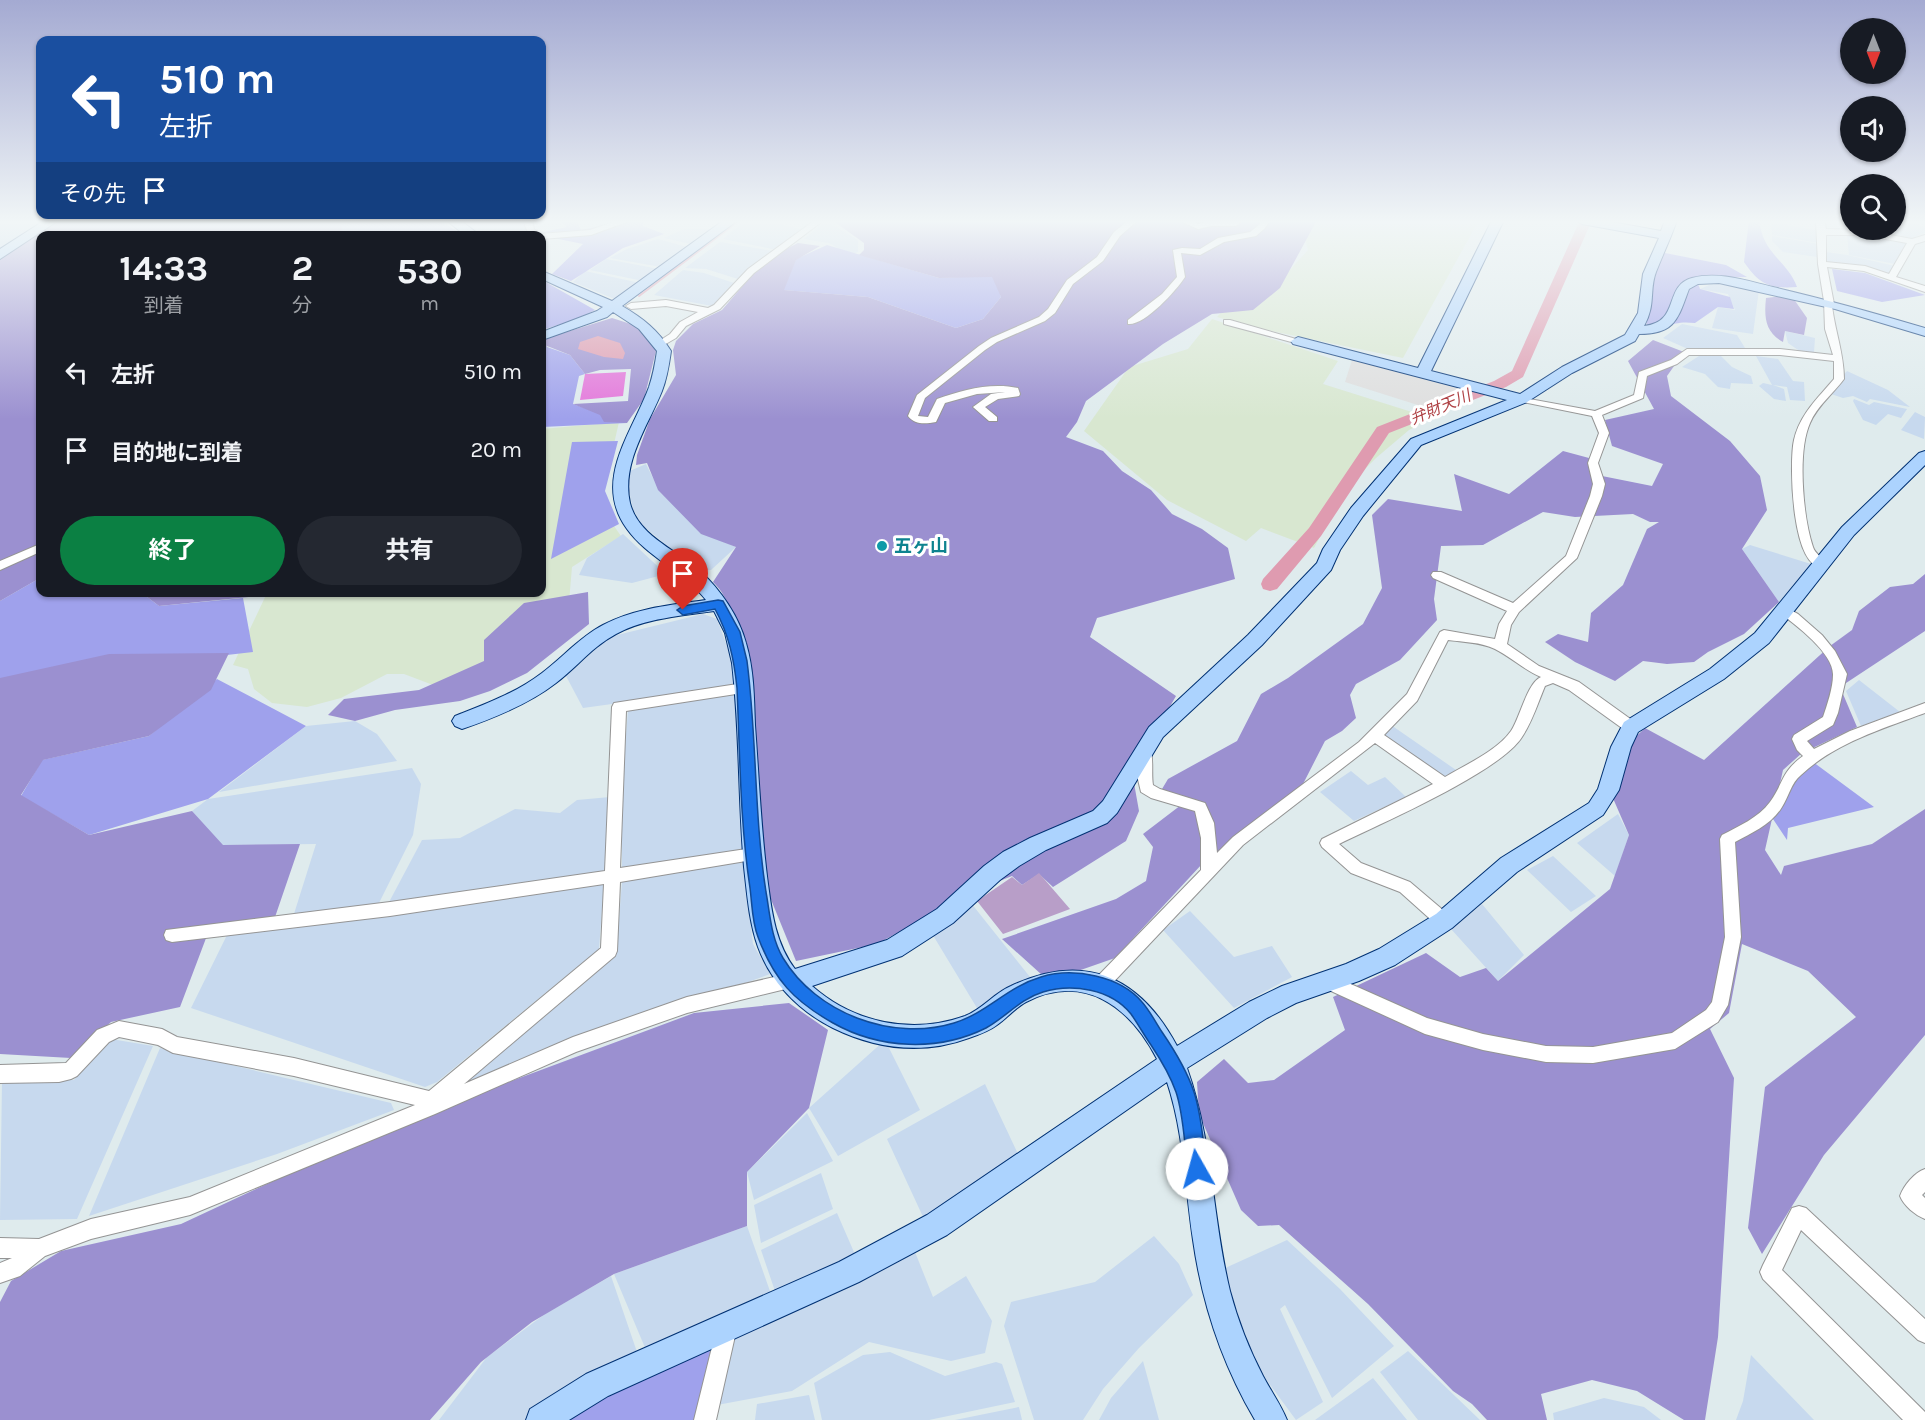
<!DOCTYPE html>
<html lang="ja">
<meta charset="utf-8">
<style>
:root{--surface:#171b24;--page:#242831;--text:#f1f3f6;--muted:#9ea1a6;--accent:#0b8043}
body{margin:0;font-family:Karla,"Noto Sans JP",sans-serif;background:var(--page);color:var(--text);height:100vh;display:flex;flex-direction:column;font-size:22px;white-space:nowrap}
*{box-sizing:border-box;margin:0}
p{font-size:20px;color:var(--muted)}
.icon{flex:none;width:33px;height:33px;fill:none;stroke:currentColor;stroke-width:2;stroke-linecap:round;stroke-linejoin:round}
.map{position:relative;flex:1;overflow:hidden}
.side{position:absolute;left:36px;top:231px;width:510px;height:366px;display:flex;flex-direction:column;background:var(--surface);border-radius:12px;box-shadow:0 2px 4px #0004}
.side>*{flex:none}
.top-card{position:absolute;left:36px;top:36px;width:510px;height:183px;border-radius:12px;box-shadow:0 2px 4px #0004;background:#1a4fa0;color:#fff;overflow:hidden}
.needle{width:39px;rotate:180deg}
.buttons{position:absolute;left:1840px;top:18px;display:grid;gap:12px}
.buttons a{display:grid;place-items:center;width:66px;height:66px;border-radius:50%;background:var(--surface);box-shadow:0 2px 4px #0004;font-size:30px}
.pin{position:absolute;display:grid;place-items:center;width:51px;height:51px;color:#fff;margin:-62px -26px;border-radius:50% 50% 50% 0;rotate:-45deg;box-shadow:0 0 6px #0007}
.pin .icon{rotate:45deg}
.me{position:absolute;width:66px;margin:-33px;rotate:353deg;stroke-linejoin:round;filter:drop-shadow(0 0 4px #0008)}
.turn{display:flex;align-items:center;gap:21px;height:126px;padding:0 24px;font-size:27px}
.turn .icon{width:78px;height:78px;stroke-width:2.5}
.turn b{display:block;font-size:42px;line-height:51px}
.then{display:flex;align-items:center;height:57px;padding:0 24px;background:#0003;gap:12px;font-size:22px}
.eta{display:flex;justify-content:space-evenly;align-items:center;height:102px;text-align:center}
.eta b{font-size:36px;font-weight:700;line-height:42px}
.action{display:flex;gap:12px;margin-top:auto;padding:12px 24px}
.action a{flex:1;height:69px;border-radius:36px;background:var(--accent);color:#fff;font-size:24px;font-weight:700;line-height:69px;text-align:center}
.action a+a{background:var(--page);color:var(--text)}
ul{padding:0;list-style:none}
li{display:flex;align-items:center;gap:18px;height:78px;padding:0 24px}
li div{flex:1}
li b{display:block;font-size:22px}
li em{font-style:normal}
.map>svg:first-child{display:block}
</style>
<div class="map">
<svg width="1925" height="1420" viewBox="0 0 1925 1420">
<rect width="100%" height="100%" fill="#dfebed"/>
<path fill="#d8e7d0" d="M1317 220H1479L1403 358 1252 327 1217 317 1235 298 1267 295 1308 250 1303 231Z
M1212 319 1338 361 1323 384 1415 413 1428 420 1409 430 1376 458 1346 488 1314 548 1261 528 1246 541 1167 500 1084 431 1129 367 1188 349Z
M619 422 602 496 614 526 621 536 572 567 569 602 486 681 441 688 404 674H387L341 698 307 707 272 703 254 689 248 669 233 665 267 593 542 592V429Z"/>
<path fill="#c7d9ee" d="M0 220H46L0 251Z
M477 220H524L526 230 531 235H483L466 225Z
M746 220H764L804 230 777 250 723 239Z
M1896 220H1906L1925 228V232L1912 238 1885 232 1882 230H1896Z
M826 221 858 240V252L849 255 829 243 804 239Z
M1771 222 1820 231 1819 243 1772 235Z
M684 229H711L691 244 664 238Z
M1864 234 1908 242 1895 264 1849 255 1847 235Z
M1772 236 1819 244 1817 257 1783 252 1772 241Z
M658 239 687 247 661 267 610 258 627 249Z
M720 242 773 251 738 279 706 269 685 268Z
M1826 252 1847 255 1895 266 1888 276 1856 265 1824 261Z
M606 259 659 269 643 281 590 270Z
M683 270 704 273 734 283 712 306 654 295Z
M585 271 640 283 617 300 573 282Z
M1716 282 1759 290 1753 334 1712 328 1718 307 1735 310 1728 294 1700 289Z
M1682 324 1737 335 1745 348 1688 349 1663 338Z
M1785 331 1815 338 1814 352H1801L1788 343Z
M1720 355 1732 367 1751 376 1753 384 1731 383 1730 389 1718 387 1705 374 1682 367 1699 356Z
M1756 356 1778 359 1793 381 1804 382 1805 401 1790 400 1787 387 1773 385 1784 389 1786 401 1774 399 1759 386 1763 383 1772 385Z
M1847 371 1888 390 1910 407 1870 399 1867 402 1853 396 1843 398 1828 393Z
M1854 399 1869 405 1874 402 1907 409 1901 418 1888 414 1876 425 1863 420 1853 401Z
M1915 412 1925 417 1924 439 1901 430Z
M646 464 660 492 705 534 736 547 711 570 698 571 642 525 633 509 625 473Z
M623 534 666 574 632 583 579 575 587 558Z
M1750 545 1811 564 1779 602 1742 549Z
M703 614 717 619 739 679 735 687 583 708 566 676 609 637Z
M1859 680 1900 712 1861 726 1846 691Z
M738 691 743 852 622 870V780L628 711Z
M355 721 377 734 397 761 219 792 306 726Z
M1391 725 1456 770 1441 780 1379 737Z
M412 768 421 784 413 835 378 905 293 917 316 844 222 845 210 837 192 811 208 799Z
M1351 771 1368 785 1385 777 1406 797 1354 821 1320 792Z
M610 797 606 872 388 904 422 840 460 838 515 809 560 813 577 800Z
M1618 814 1629 835 1615 876 1577 843Z
M1553 856 1596 896 1571 912 1527 870Z
M743 861 753 944 770 974 457 1088 617 944 622 882Z
M604 883 599 949 437 1082 425 1087 191 1008 227 935Z
M971 903 1034 982 977 1008 931 932Z
M1482 904 1524 955 1498 981 1451 929Z
M1190 911 1234 957 1272 946 1292 977 1234 1008 1163 930Z
M111 1039 153 1046 77 1219 0 1220 2 1081 74 1080 95 1053Z
M885 1040 920 1110 838 1156 809 1108Z
M160 1048 391 1103 394 1110 277 1154 89 1216Z
M985 1084 1019 1156 924 1219 887 1139Z
M807 1113 833 1161 754 1200 747 1172Z
M821 1173 833 1209 761 1243 754 1205Z
M837 1213 857 1259 776 1294 761 1250Z
M747 1226 771 1294 646 1350 614 1274Z
M1154 1236 1179 1264 1193 1295 1139 1348 1103 1389 1083 1420H1034L1004 1326 1011 1302 1095 1282Z
M1287 1240 1340 1289 1394 1346 1332 1398 1285 1305 1280 1309 1323 1402 1296 1420 1257 1367 1235 1312 1223 1269Z
M915 1252 933 1297 966 1276 992 1321 985 1353 951 1361 869 1342 792 1391 717 1405 732 1336 840 1290Z
M611 1276 637 1352 528 1420H439L487 1357 545 1314Z
M1408 1351 1480 1420H1418L1380 1372Z
M890 1352 945 1376 996 1362 1002 1364 1015 1402 929 1420H822L814 1383 863 1355Z
M1751 1355 1814 1420H1736L1743 1401Z
M1143 1361 1159 1420H1099L1111 1398Z
M1373 1378 1407 1420H1315Z
M809 1395 815 1420H755L757 1404Z
M1604 1398 1644 1407 1661 1420H1554L1553 1413Z
M1019 1407 1022 1420H955Z"/>
<path fill="#9fa1ec" d="M335 220H438L464 235H342Z
M559 220H576L581 230 628 220H643V226L664 234 623 248 571 281 552 274 583 244 534 234 567 227Z
M1749 220H1759C1763 255 1787 260 1797 287 1769 289 1759 284 1744 262Z
M827 245 939 278 995 275 1001 297 983 319 956 328 868 297 783 290 796 259Z
M1660 252 1726 265 1747 277 1696 278 1700 289 1730 297 1734 309 1718 307 1695 323C1671 320 1668 329 1646 331L1651 271Z
M1832 269 1865 273 1925 295 1882 302 1837 291Z
M542 280 595 310 580 318 542 330Z
M544 339 547 347 570 355 585 374 579 376 573 404 627 423 542 427V340Z
M618 441 605 491 619 524 551 559 572 442Z
M40 578V592L142 593 159 606 243 598 253 652 0 681V601Z
M217 679 306 726 208 799 89 835 21 796 42 760 149 736Z
M1809 759 1874 807 1788 828 1787 840 1769 813Z
M725 1336 705 1420H570L590 1406Z"/>
<path fill="#9b90d0" d="M59 220H335L341 225 343 235 40 236V578L0 601V257Z
M832 220H1317L1280 288 1253 310 1212 314 1163 344 1086 401 1077 422 1066 437 1103 451 1122 471 1151 490 1172 514 1202 529 1228 548 1235 579 1097 618 1090 637 1176 696 1132 772 1139 811 1126 841 1053 887 1039 874 1022 885 1012 876 970 893 877 944 796 961 770 897 762 847 750 657C746 643 740 633 734 621 727 604 727 596 713 582L736 547 701 534 658 490 647 463 636 465 637 455 650 419 676 375 673 350 676 341 693 324 722 310 766 259 798 243 820 246 796 260 784 290 868 297 956 328 983 319 1001 297 992 277 939 278 859 255 864 250V243Z
M1791 295 1807 318 1804 335 1785 331 1783 342C1765 332 1764 317 1766 298Z
M612 318 640 327 656 351 644 399 627 423 604 422 600 415 573 404 628 401 631 369 600 370 585 374 570 355 542 344 544 339Z
M1653 340 1684 352 1667 376 1671 396 1730 441 1760 476 1767 510 1742 549 1779 602 1744 634 1708 652 1694 662 1667 664 1643 661 1615 681 1575 662 1545 642 1558 634 1588 642 1591 613 1623 585 1647 529 1659 522H1650L1633 514 1575 517 1543 512 1483 545 1441 546 1434 599 1437 620 1400 660 1356 684 1350 695 1356 718 1342 731 1325 741 1303 784 1202 864 1115 958 1075 972 1042 975 1002 939 1116 899 1146 881 1153 847 1143 834 1181 805 1162 789 1168 779 1237 741 1261 694 1288 678 1363 624 1382 588 1372 515 1388 499 1462 511 1454 474 1509 494 1563 451 1589 458 1602 476 1652 486 1663 464 1612 446 1605 420 1654 409 1628 361Z
M1925 574V631L1840 687 1857 727 1802 753 1783 770 1765 850 1781 875 1784 866 1872 844 1925 809V1035L1824 1155 1762 1254 1748 1228 1765 1087 1856 1017 1808 971 1742 944 1729 1013 1710 1029 1734 1078 1718 1337 1705 1420H1684L1637 1391 1592 1380 1541 1394 1547 1420H1487L1472 1404 1453 1391 1368 1304 1279 1225 1258 1226 1241 1210 1199 1114 1197 1082 1224 1059 1248 1083 1274 1080 1345 1030 1333 997 1426 953 1460 977 1486 968 1498 981 1610 889 1629 835 1612 796 1627 745 1645 728 1704 760 1830 646 1852 630 1859 611 1890 587 1913 584Z
M588 592 589 624 527 673 490 691 460 701 395 710 355 721 328 715 344 699 419 690 484 661V640L524 603Z
M142 593H260L258 596 159 606Z
M229 653 211 690 149 736 43 760 21 795 89 835 192 811 223 845 300 844 274 920 211 925 180 1007 111 1022 71 1058 0 1054V678L109 654Z
M789 1003 828 1030 809 1108 747 1172V1226L614 1274 532 1322 481 1362 430 1420H0V1302L11 1281 61 1251 181 1224 396 1124 694 1013Z"/>
<path fill="#b89ec8" d="M1039 873 1070 909 1003 934 977 901 1012 877 1022 885Z"/>
<path fill="#e376da" d="M626 372 623 396 580 400 585 374Z"/>
<path fill="#dedede" d="M1352 360 1464 390 1424 407 1345 382Z"/>
<path fill="#df9bb0" d="M598 336 620 343 625 353 623 359 604 357 578 349 580 342Z"/>
<g fill="none" stroke-linecap="round" stroke-linejoin="round">
<path stroke="#df9bb0" stroke-width="2" d="M639 296 740 220"/>
<path fill="#df9bb0" fill-rule="evenodd" d="M1580 220H1592L1523 377 1506 387 1389 433 1321 536 1277 589 1270 591 1263 589 1261 584 1263 579 1309 528 1377 427 1494 381 1512 371Z"/>
<g stroke="#949494" stroke-width="2">
<path id="street" d="M524 220H532L534 229 540 234 590 230 619 220H632L591 235 542 239V236C529 236 526 232 524 220Z
M815 220H824L754 273 720 309 686 326 676 338 664 345 656 343 670 334 680 322 698 312 666 306 631 309 626 306 631 303 666 300 708 308 714 305 748 269Z
M1129 220H1138L1120 236 1103 261 1073 284 1055 313 1045 321 997 342 985 350 925 398 918 416 928 417 937 399C962 390 991 382 1018 388L1020 394 1019 396 998 399 985 407 997 417V421H989L973 407 991 394 1005 392 977 394 945 403 936 422C925 424 915 425 908 416L917 395 979 346 991 338 1039 317 1048 309 1067 280 1097 257 1114 232Z
M1178 220H1189L1198 224 1210 221 1243 220 1236 226H1211L1198 229Z
M1262 220H1270L1265 228 1256 236 1224 242 1200 255 1181 253 1185 277C1176 291 1144 326 1128 324V320L1162 294 1177 277 1173 250 1182 248 1200 249 1218 238 1250 232 1259 225Z
M1816 220H1824L1826 229 1864 230 1912 239 1925 235V241L1915 244 1896 277 1925 286V292L1864 271 1827 267 1834 304 1832 306C1835 331 1844 354 1844 379 1833 394 1817 406 1810 423 1797 452 1803 517 1813 547 1815 554 1823 558 1828 564L1826 567C1791 576 1789 461 1794 440 1800 414 1818 398 1834 379V361L1780 355H1689L1677 364 1647 376 1643 398 1602 415 1609 433 1598 463 1605 484 1602 496 1577 558 1519 612 1511 625 1507 644 1539 666 1579 682 1636 723 1638 727 1636 731H1626L1569 690 1553 683 1545 686C1538 703 1532 722 1522 737 1500 772 1380 824 1339 844L1361 863 1410 882 1450 916 1452 921 1450 926 1444 928 1438 926 1400 892 1351 873 1322 847 1320 843 1322 839 1433 784 1375 743 1243 845 1106 990 1100 993 1094 990 1092 985 1094 980 1201 870V838L1195 811 1151 798 1141 792 1136 771 1140 749H1150C1154 758 1151 774 1153 785L1160 789 1205 803 1214 823 1217 853 1233 837 1359 742 1407 694 1440 632 1444 630 1495 639 1499 624 1507 611 1433 578 1431 575 1433 572H1441L1513 603 1566 556 1590 496 1593 484 1588 463 1599 433 1592 416 1518 401V397L1595 411 1634 395 1639 372 1671 360 1687 349H1780L1833 355 1825 329 1824 301 1818 264ZM1826 235H1864L1907 243 1889 274 1865 266 1826 262ZM1448 640C1463 642 1481 642 1495 649 1511 657 1524 670 1541 677 1527 683 1520 718 1511 731 1497 751 1465 765 1445 777L1384 735 1417 701Z
M1224 320H1230L1303 341 1295 343 1224 324Z
M40 544V552L0 570V561Z
M1785 607 1798 614 1822 635 1835 651 1847 674 1838 713 1833 725 1807 741 1814 749 1850 731 1925 703V713C1882 729 1835 743 1801 775 1791 783 1789 796 1782 807 1772 824 1752 833 1735 842L1741 937 1728 1005 1718 1022 1675 1049 1593 1063 1546 1062 1483 1050 1425 1034 1320 986 1318 981 1320 976 1326 973 1427 1018 1483 1034 1546 1046 1593 1047 1672 1033 1706 1010 1712 1002 1725 937 1720 839 1722 835C1739 826 1758 818 1770 802 1784 783 1780 773 1803 756L1797 750 1792 739 1794 735 1823 717C1827 705 1833 688 1833 675 1834 654 1796 625 1781 614L1779 611 1781 608Z
M744 683 749 684 751 688 749 692 626 711 620 868 753 848 758 849 761 854 758 859 620 882 617 951 615 956 464 1084 573 1037 687 997 792 973 798 976 800 981 798 986 687 1013 576 1052 435 1114 190 1215 91 1239 45 1256 20 1276 0 1283V1263L12 1258H0V1238L39 1239 91 1219 190 1197 415 1105 294 1076 173 1053 158 1045 119 1037 109 1042 77 1076 71 1079 59 1082 0 1083V1065L66 1063 97 1030 119 1021 162 1029 177 1037 294 1058 429 1091 601 948 604 884 390 916 172 942 166 940 164 935 166 930 390 902 605 871 612 707 614 703Z
M1925 1169V1192L1922 1195 1925 1198V1219C1915 1215 1904 1206 1900 1196 1904 1185 1914 1173 1925 1169Z
M1799 1206 1806 1208 1925 1319V1343L1918 1340 1801 1230 1782 1270 1925 1412V1420H1903L1763 1279 1760 1272 1763 1265 1792 1208Z
M727 1317 734 1320 737 1327 716 1420H694L717 1327 720 1320Z"/>
</g>
<g stroke="#003173" stroke-width="2">
<path id="secondary" d="M45 220H59L0 259V249Z
M446 220H460L481 236H466Z
M724 220H738L622 306C643 318 658 330 671 351 669 365 667 378 662 391 648 426 621 463 630 503 638 536 677 550 700 571 721 590 739 617 746 643 754 670 754 697 755 725 759 778 761 831 768 884 772 914 776 944 795 969L887 940 937 909 984 866 1003 852 1030 838 1093 811 1103 801 1149 727 1248 635 1317 563 1323 549 1351 508 1411 439 1507 400 1293 344 1291 341 1298 337 1418 368 1492 220H1504L1431 371 1520 394 1562 367 1625 335 1638 313 1643 274 1659 238 1582 224 1576 220H1601L1661 231 1665 220H1677C1671 238 1663 254 1656 272 1649 291 1656 305 1644 326 1681 322 1663 286 1692 278 1719 271 1747 281 1773 287 1825 299 1875 313 1925 328V336L1835 309 1719 283 1698 284 1689 289C1678 318 1676 334 1639 334L1635 341 1572 373 1527 402 1421 445 1363 516 1340 550 1331 570 1262 645 1163 737 1117 813 1107 823 1046 850 1019 866 1000 880 953 923 902 956 812 986C854 1023 912 1035 965 1016 983 1009 994 993 1011 986 1085 951 1140 977 1177 1046L1249 1002 1282 986 1346 964 1379 949 1436 914 1501 858 1589 803 1598 789 1611 747 1624 722 1710 669 1755 633 1842 527 1919 453 1925 451V465L1854 535 1769 643 1724 679 1638 732 1631 747 1619 790 1603 815 1517 872 1452 928 1395 965 1359 981 1296 1003 1267 1018 1187 1068C1213 1141 1212 1217 1230 1291 1238 1321 1249 1349 1263 1376 1271 1391 1281 1405 1287 1420H1255C1222 1364 1202 1304 1193 1240 1185 1187 1184 1133 1167 1082L947 1235 859 1282 608 1396 569 1420H526L530 1409 586 1374 839 1262 927 1215 1157 1059C1130 1007 1085 972 1026 1002 1015 1008 1007 1018 997 1025 989 1031 978 1035 969 1038 923 1055 876 1049 833 1028 799 1011 771 983 758 947 749 922 747 893 744 867 738 799 740 731 732 663L725 633 714 611C681 616 646 618 616 634 593 646 577 667 556 683 529 704 494 718 462 729L455 726 452 721 455 716C485 704 516 693 542 673 563 657 580 637 603 625 635 608 671 605 706 600 683 571 647 557 627 529 592 481 632 433 649 387 653 375 655 364 657 351L639 329 613 312 607 317 542 340V332L597 311 603 307 542 279V271L612 301Z"/>
</g>
<use href="#street" fill="#fff" fill-rule="evenodd"/>
<use href="#secondary" fill="#acd3fe" fill-rule="evenodd"/>
</g>
<linearGradient id="sky" x2="0" y2="1"><stop stop-color="#a4aad2"/><stop offset="0.53" stop-color="#f1f6f7"/><stop offset="1" stop-color="#f1f6f7" stop-opacity="0"/></linearGradient>
<rect width="1925" height="419" fill="url(#sky)"/>
<path fill="#1a73e8" stroke="#114b97" stroke-width="1.5" d="M718 600 723 601 740 632 747 661C757 738 754 816 766 892 770 914 771 938 783 958 816 1013 892 1042 954 1023 987 1013 1007 987 1041 977 1074 967 1120 976 1142 1002 1150 1011 1156 1023 1162 1032 1175 1051 1187 1071 1194 1092 1202 1116 1203 1144 1207 1169L1204 1175 1197 1178 1191 1175 1188 1169C1184 1144 1184 1116 1176 1092 1170 1075 1161 1060 1151 1045 1144 1035 1138 1024 1131 1014 1111 989 1072 983 1043 992 1020 999 1006 1017 986 1028 938 1052 879 1049 833 1023 794 1001 774 980 758 937 752 922 752 903 750 888 740 822 740 755 737 688 734 659 729 635 715 609L683 615 677 610 683 606Z"/>
<circle fill="#0f9aa8" stroke="#fff" stroke-width="2" cx="882" cy="546" r="6"/>
<g text-anchor="middle" dominant-baseline="central" stroke-width="6" stroke-linejoin="round" paint-order="stroke">
<g font-size="16" font-style="italic" fill="#af4245" stroke="#fff">
<text transform="translate(1440 407) rotate(-23)">弁財天川</text>
</g>
<g font-size="18" font-weight="bold" fill="#0d838f" stroke="#fff" text-anchor="start">
<text x="894" y="546">五ヶ山</text>
</g>
</g>
</svg>
<div class="buttons">
<a><svg class="needle" viewBox="-14 -14 28 28"><path d="M0-13l5 13h-10z" fill="#e53935"/><path d="M0 13l5-13h-10z" fill="#9ea1a6"/></svg></a>
<a><svg class="icon" aria-label="sound" viewBox="0 0 24 24"><path d="M4 9h4l5-4v14l-5-4H4zM17 9q2 3 0 6"/></svg></a>
<a><svg class="icon" aria-label="search" viewBox="0 0 24 24"><circle cx="10" cy="10" r="6"/><path d="M15 15l6 6"/></svg></a>
</div>
<div class="pin" style="left:683px;top:610px;background:#d93025"><svg class="icon" aria-label="arrive" viewBox="0 0 24 24"><path d="M6 21V4h12l-3 4 3 4H6"/></svg></div>
<svg class="me" style="left:1197px;top:1169px" viewBox="-20 -20 40 40"><circle r="19" fill="#fff"/><path d="M0-13L10 11 0 6-10 11z" fill="#1a73e8"/></svg>
<div class="top-card">
<div class="turn"><svg class="icon" aria-label="left" viewBox="0 0 24 24"><path d="M17 20v-9H6M10 6l-5 5 5 5"/></svg><div><b>510 m</b>左折</div></div>
<div class="then">その先<svg class="icon" aria-label="arrive" viewBox="0 0 24 24"><path d="M6 21V4h12l-3 4 3 4H6"/></svg></div>
</div>
<section class="side">
<div class="eta">
<div><b>14:33</b><p>到着</p></div>
<div><b>2</b><p>分</p></div>
<div><b>530</b><p>m</p></div>
</div>
<ul>
<li><svg class="icon" aria-label="left" viewBox="0 0 24 24"><path d="M17 20v-9H6M10 6l-5 5 5 5"/></svg><div><b>左折</b></div><em>510 m</em></li>
<li><svg class="icon" aria-label="arrive" viewBox="0 0 24 24"><path d="M6 21V4h12l-3 4 3 4H6"/></svg><div><b>目的地に到着</b></div><em>20 m</em></li>
</ul>
<div class="action"><a>終了</a><a>共有</a></div>
</section>
</div>
